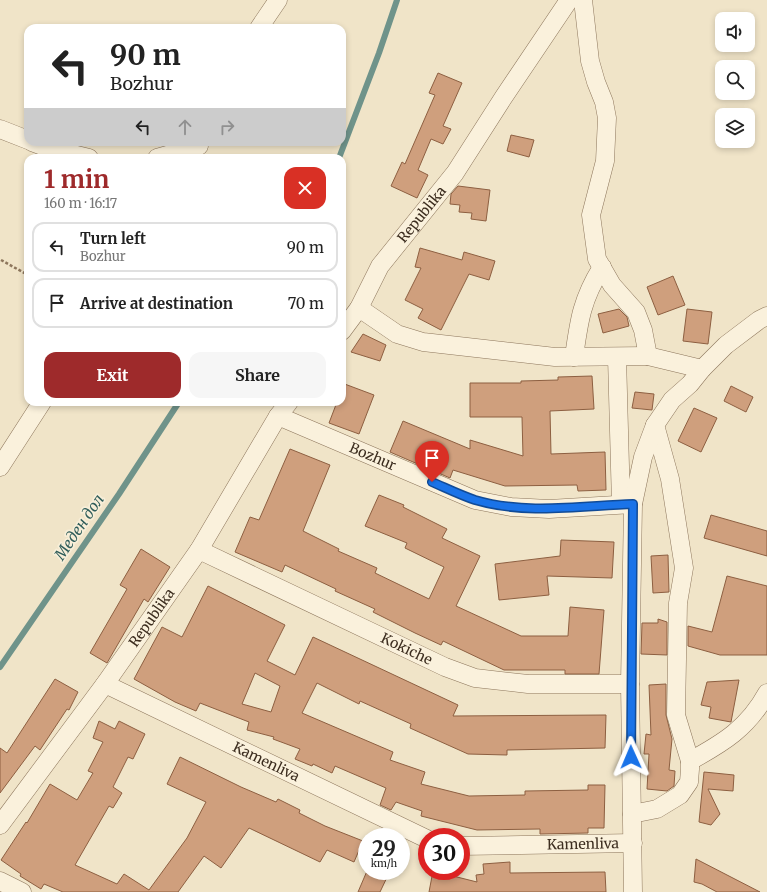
<!DOCTYPE html>
<meta charset="utf-8">
<style>
:root{--surface:#fff;--page:#f6f6f6;--text:#222;--muted:#767676;--line:#e0e0e0;--accent:#9e2a2b}
body{margin:0;font-family:Merriweather,serif;background:var(--page);color:var(--text);height:100vh;display:flex;flex-direction:column;font-size:15px;white-space:nowrap}
*{box-sizing:border-box;margin:0}
p{font-size:13px;color:var(--muted)}
.icon{flex:none;width:22px;height:22px;fill:none;stroke:currentColor;stroke-width:2;stroke-linecap:round;stroke-linejoin:round}
.map{position:relative;flex:1;overflow:hidden}
.sheet{position:absolute;left:24px;top:154px;width:322px;height:252px;display:flex;flex-direction:column;background:var(--surface);border-radius:12px;box-shadow:0 2px 6px #0003}
.sheet>*{flex:none}
.hud{position:absolute;left:24px;top:24px;width:322px;height:122px;border-radius:12px;box-shadow:0 2px 6px #0003;background:#fff;color:var(--text);overflow:hidden}
.fabs{position:absolute;left:715px;top:12px;display:grid;gap:8px}
.fabs a{display:grid;place-items:center;width:40px;height:40px;border-radius:8px;background:var(--surface);box-shadow:0 2px 6px #0003;font-size:20px}
.speed{position:absolute;left:358px;top:828px;display:flex;gap:8px;font-size:20px;font-weight:700;text-align:center}
.speed>*{display:grid;place-content:center;width:52px;height:52px;border-radius:50%;background:var(--surface);box-shadow:0 2px 6px #0003;line-height:1}
.speed small{font-size:10px;font-weight:400}
.speed .limit{border:6px solid #d22;background:#fff;color:#111}
.pin{position:absolute;display:grid;place-items:center;width:34px;height:34px;color:#fff;margin:-41px -17px;border-radius:50% 50% 50% 0;rotate:-45deg;box-shadow:0 0 4px #0007}
.pin .icon{rotate:45deg}
.me{position:absolute;width:44px;margin:-22px;rotate:359deg;stroke-linejoin:round;filter:drop-shadow(0 0 3px #0008)}
.turn{display:flex;align-items:center;gap:14px;height:84px;padding:0 20px;font-size:18px}
.turn .icon{width:52px;height:52px;stroke-width:2.5}
.turn b{display:block;font-size:28px;line-height:34px}
.lanes{display:flex;align-items:center;height:38px;padding:0 20px;background:#0003;justify-content:center;gap:20px;direction:ltr}
.lanes .off{opacity:.35}
.round{display:grid;place-items:center;flex:none;width:42px;height:42px;border-radius:12px;background:var(--page)}
.overview{display:flex;align-items:center;justify-content:space-between;height:68px;padding:0 20px}
h1{font-size:24px;font-weight:700;line-height:30px;color:var(--accent)}
.button{display:flex;gap:8px;margin-top:auto;padding:8px 20px}
.button a{flex:1;height:46px;border-radius:12px;background:var(--accent);color:#fff;font-size:16px;font-weight:700;line-height:46px;text-align:center}
.button a+a{background:var(--page);color:var(--text)}
ul{padding:0;list-style:none}
li{display:flex;align-items:center;gap:12px;height:50px;margin:0 8px 6px;padding:0 12px;border:2px solid var(--line);border-radius:12px}
li div{flex:1}
li b{display:block;font-size:15px}
li em{font-style:normal}
.map>svg:first-child{display:block}
</style>
<div class="map">
<svg width="767" height="892" viewBox="0 0 767 892">
<rect width="100%" height="100%" fill="#f0e4c8"/>
<g fill="none" stroke-linecap="round" stroke-linejoin="round">
<path stroke="#6f938a" stroke-width="6" d="M339 158 379 53 397 0
M0 667 119 494 179 402"/>
</g>
<path fill="#cf9f7d" stroke="#8d5f41" fill-rule="evenodd" d="M438 73 462 83 443 126 451 129 443 144 431 139 418 170 428 175 417 198 391 186 402 162 405 164 435 95 429 93Z
M511 135 534 140 529 157 507 151Z
M458 186 490 190 486 221 471 219 472 213 459 212 460 205 450 204 451 194Z
M420 248 462 260 464 252 495 261 489 280 469 274 441 330 418 318 423 309 405 300 421 268 415 267Z
M673 276 685 305 658 315 647 287Z
M619 309 627 317 629 326 603 333 598 314Z
M687 309 712 312 708 344 683 341Z
M363 334 386 345 380 361 351 352Z
M592 376 594 409 550 411 551 454 605 452 606 490 578 491 577 485 505 486 453 470 450 478 390 452 403 421 470 449V440L523 456 522 417H470V383H521V381L558 380V377Z
M342 383 374 395 359 434 329 423 337 402H342Z
M731 386 753 397 746 412 724 401Z
M635 392 654 394 652 410 632 408Z
M694 408 717 418 701 452 678 441Z
M290 449 330 465 303 531 339 549 338 551 377 568 375 573 429 599 444 567 405 548 407 543 365 526 379 495 404 505 403 507 447 529 442 538 480 556 456 606 521 636H568L570 607 604 610 599 674H565V670H504L443 641 441 645 415 633 373 612 375 609 335 591 336 589 285 565 282 572 235 552 250 517 259 520Z
M711 515 767 531V556L704 538Z
M561 540 614 542 612 578 547 576 549 595 499 600 495 564 560 556Z
M141 549 170 567 148 602 144 599 107 663 90 653 127 589 120 585Z
M668 555 669 592 653 593 651 556Z
M727 576 767 586V655H720L688 646V626L712 632Z
M208 586 285 625 267 661 295 675 313 637 458 705 453 716 606 715 605 748 507 750V755L468 754 410 728 411 724 360 701 359 704 317 683 302 713 393 752 390 760 425 772 421 784 469 796 525 795V791L588 790V785H605L604 828H588V833L540 834V829L477 830 421 816 422 811 396 802 391 810 380 805 386 788 335 766 332 773 313 764 312 766 295 759 300 749 273 739 274 737 247 730 249 722 200 703 196 711 175 702 134 679 162 627 182 637ZM255 673 280 686 271 712 242 704Z
M658 619 667 622V655L641 654 642 623H658Z
M55 679 78 692 69 710 67 709 40 750 35 746 0 793V748L7 753Z
M739 680 731 722 709 718 711 707 701 705 707 682Z
M666 684V715L672 739 669 770 675 771 674 786 667 791 647 789 649 754H644L646 734 651 735 649 685Z
M99 721 115 729 119 721 145 734 133 759 128 757 113 787 122 793 113 808 109 806 75 865 117 884 124 874 149 890 187 838 206 802 167 784 180 757 241 787 276 802 278 799 300 810 299 813 325 826 363 841 354 862 327 850 320 862 249 828 221 868 204 856 178 892H63L44 884 41 889 20 876 21 874 1 860 26 822 27 823 50 784 77 800 93 773 88 771 103 742 93 738Z
M704 772 734 775 733 791 708 789 720 814 711 825 699 822Z
M696 859 760 892H717L702 884 694 882Z
M510 862V873L605 872 606 892H429L433 871 477 882 476 875 484 874 483 864Z
M367 871H390L380 892H358Z"/>
<g fill="none" stroke-linecap="round" stroke-linejoin="round">
<g stroke="#8d765c" stroke-width="19">
<g id="street">
<path d="M583 0 590 61 596 82 604 102 607 118 605 161 591 215 597 259 612 285 636 312 643 330 648 356 702 369"/>
<path d="M259 28 278 0"/>
<path d="M0 129 28 140"/>
<path d="M32 142 48 148 89 158"/>
<path d="M157 158 199 146"/>
<path d="M359 308 397 334 423 342 555 357 648 356"/>
<path id="s1" d="M342 331 359 308 380 266 455 173 503 98 569 0"/>
<path d="M574 357C579 320 582 299 602 267"/>
<path d="M617 357 621 504"/>
<path id="s2" d="M278 416 475 500 511 507 549 509 633 504"/>
<path d="M0 467 42 402"/>
<path id="s3" d="M199 550 445 667 475 678 528 684H630"/>
<path id="s4" d="M105 684 427 839"/>
<path d="M690 761C723 743 748 728 767 693"/>
<path d="M632 814 657 809 680 795 689 782 690 769V761L676 715 678 603 684 568 670 479 655 425"/>
<path id="s5" d="M0 825 105 684 199 550 278 416 289 402"/>
<path id="s6" d="M461 846 633 843"/>
<path d="M0 881 22 892"/>
<path d="M633 892 630 684 633 504 643 457 655 425 672 400 690 384 702 369 726 345 759 320 767 316"/>
</g>
</g>
<path stroke="#8d765c" stroke-width="2.5" stroke-dasharray="3 2" stroke-linecap="butt" d="M1 260 28 275"/>
<use href="#street" stroke="#faf1dc" stroke-width="18"/>
</g>
<g fill="none" stroke-linecap="round" stroke-linejoin="round">
<g stroke="#114b97" stroke-width="10">
<path id="route" d="M432 482C446 488 460 495 475 500 526 515 580 506 633 504L631 757"/>
</g>
<use href="#route" stroke="#1a73e8" stroke-width="7"/>
</g>
<g text-anchor="middle" dominant-baseline="central" stroke-width="3.5" stroke-linejoin="round" paint-order="stroke">
<g font-size="14" fill="#3d2e20" stroke="#f7eed8">
<text stroke="none"><textPath href="#s1" startOffset="142">Republika</textPath></text>
<text stroke="none"><textPath href="#s2" startOffset="103">Bozhur</textPath></text>
<text stroke="none"><textPath href="#s5" startOffset="257">Republika</textPath></text>
<text stroke="none"><textPath href="#s3" startOffset="230">Kokiche</textPath></text>
<text stroke="none"><textPath href="#s4" startOffset="179">Kamenliva</textPath></text>
<text stroke="none"><textPath href="#s6" startOffset="122">Kamenliva</textPath></text>
</g>
<g font-size="15" font-style="italic" fill="#2f5d5a" stroke="#f7eed8">
<text transform="translate(79 527) rotate(-56)">Меден дол</text>
</g>
</g>
</svg>
<div class="fabs">
<a><svg class="icon" aria-label="sound" viewBox="0 0 24 24"><path d="M4 9h4l5-4v14l-5-4H4zM17 9q2 3 0 6"/></svg></a>
<a><svg class="icon" aria-label="search" viewBox="0 0 24 24"><circle cx="10" cy="10" r="6"/><path d="M15 15l6 6"/></svg></a>
<a><svg class="icon" aria-label="layers" viewBox="0 0 24 24"><path d="M12 4l9 5-9 5-9-5zM3 14l9 5 9-5"/></svg></a>
</div>
<div class="speed"><div>29<small>km/h</small></div><div class="limit">30</div></div>
<div class="pin" style="left:432px;top:482px;background:#d93025"><svg class="icon" aria-label="arrive" viewBox="0 0 24 24"><path d="M6 21V4h12l-3 4 3 4H6"/></svg></div>
<svg class="me" style="left:631px;top:757px" viewBox="-20 -20 40 40"><path d="M0-17L14 15 0 8-14 15z" fill="#1a73e8" stroke="#fff" stroke-width="4"/></svg>
<div class="hud">
<div class="turn"><svg class="icon" aria-label="left" viewBox="0 0 24 24"><path d="M17 20v-9H6M10 6l-5 5 5 5"/></svg><div><b>90 m</b>Bozhur</div></div>
<div class="lanes"><svg class="icon" aria-label="left" viewBox="0 0 24 24"><path d="M17 20v-9H6M10 6l-5 5 5 5"/></svg><svg class="icon off" aria-label="ahead" viewBox="0 0 24 24"><path d="M12 20V5M6 11l6-6 6 6"/></svg><svg class="icon off" aria-label="right" viewBox="0 0 24 24"><path d="M7 20v-9h11M14 6l5 5-5 5"/></svg></div>
</div>
<section class="sheet">
<div class="overview"><div><h1>1 min</h1><p>160 m · 16:17</p></div><a class="round" style="background:#d93025;color:#fff"><svg class="icon" aria-label="close" viewBox="0 0 24 24"><path d="M6 6l12 12M18 6L6 18"/></svg></a></div>
<ul>
<li><svg class="icon" aria-label="left" viewBox="0 0 24 24"><path d="M17 20v-9H6M10 6l-5 5 5 5"/></svg><div><b>Turn left</b><p>Bozhur</p></div><em>90 m</em></li>
<li><svg class="icon" aria-label="arrive" viewBox="0 0 24 24"><path d="M6 21V4h12l-3 4 3 4H6"/></svg><div><b>Arrive at destination</b></div><em>70 m</em></li>
</ul>
<div class="button"><a>Exit</a><a>Share</a></div>
</section>
</div>
